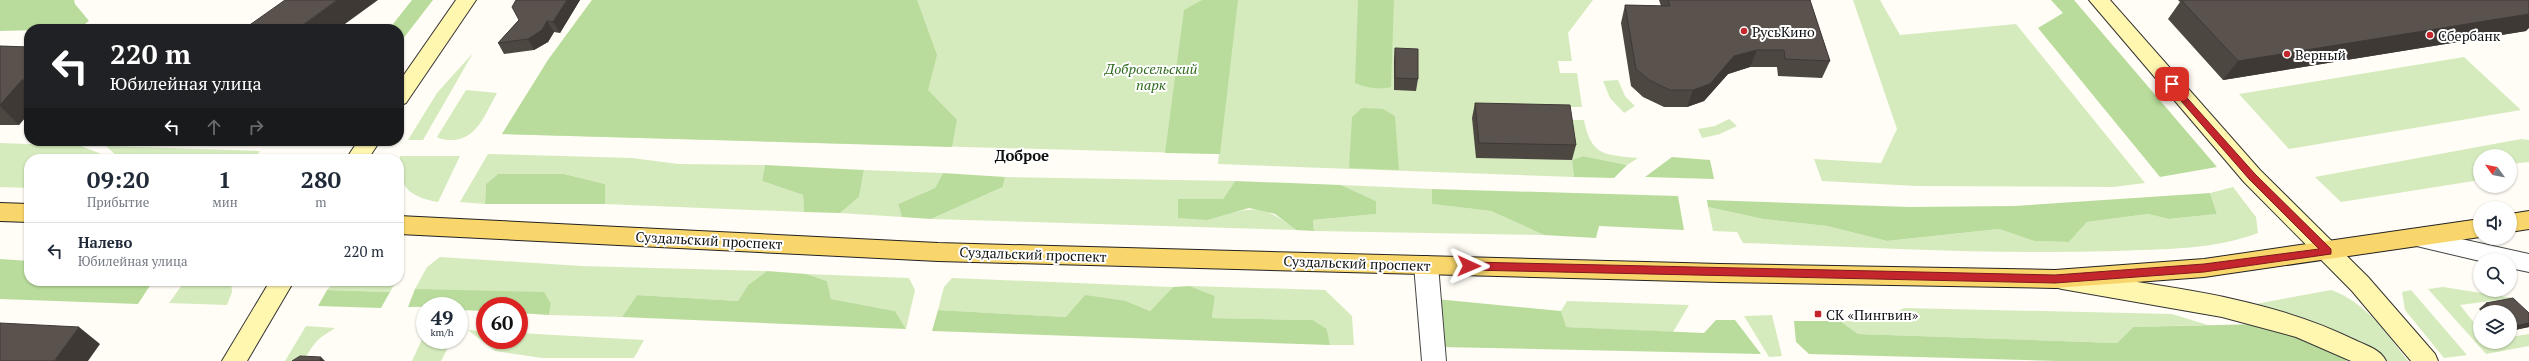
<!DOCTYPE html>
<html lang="ru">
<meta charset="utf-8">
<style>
:root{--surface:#fff;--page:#f6f6f7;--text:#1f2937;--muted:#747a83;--line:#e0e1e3}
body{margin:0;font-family:"PT Serif",serif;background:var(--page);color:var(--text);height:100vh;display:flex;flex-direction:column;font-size:15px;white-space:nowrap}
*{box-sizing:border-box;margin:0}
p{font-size:13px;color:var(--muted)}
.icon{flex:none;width:22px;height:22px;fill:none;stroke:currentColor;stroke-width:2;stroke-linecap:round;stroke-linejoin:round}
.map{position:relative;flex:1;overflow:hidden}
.side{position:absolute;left:24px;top:154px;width:380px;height:132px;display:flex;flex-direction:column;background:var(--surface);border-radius:16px;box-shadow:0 1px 3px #0004}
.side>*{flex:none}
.hud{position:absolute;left:24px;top:24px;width:380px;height:122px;border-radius:16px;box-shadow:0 1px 3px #0004;background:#202124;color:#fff;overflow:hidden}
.needle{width:26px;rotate:303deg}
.fabs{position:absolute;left:2473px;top:149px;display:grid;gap:8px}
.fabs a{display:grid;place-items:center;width:44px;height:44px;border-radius:50%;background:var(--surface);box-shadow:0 1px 3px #0004;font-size:20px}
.speed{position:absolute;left:416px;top:297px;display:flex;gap:8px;font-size:20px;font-weight:700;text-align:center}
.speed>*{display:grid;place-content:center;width:52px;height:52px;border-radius:50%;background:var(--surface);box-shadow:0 1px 3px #0004;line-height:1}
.speed small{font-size:10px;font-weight:400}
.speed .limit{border:6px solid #d22;background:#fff;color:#111}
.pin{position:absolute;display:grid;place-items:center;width:34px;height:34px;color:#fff;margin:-17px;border-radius:8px;box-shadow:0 2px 6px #0006}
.me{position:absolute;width:44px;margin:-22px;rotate:91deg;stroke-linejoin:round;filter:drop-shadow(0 0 3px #0008)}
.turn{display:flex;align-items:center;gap:14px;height:84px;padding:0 20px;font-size:18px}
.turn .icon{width:52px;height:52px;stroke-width:2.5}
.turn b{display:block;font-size:28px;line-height:34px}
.lanes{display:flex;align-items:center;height:38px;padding:0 20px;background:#0003;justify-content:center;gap:20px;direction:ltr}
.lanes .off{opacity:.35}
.eta{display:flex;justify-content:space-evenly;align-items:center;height:68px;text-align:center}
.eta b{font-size:24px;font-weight:700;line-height:28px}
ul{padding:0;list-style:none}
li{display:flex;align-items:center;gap:12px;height:56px;padding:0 20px;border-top:1px solid var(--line)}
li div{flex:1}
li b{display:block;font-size:15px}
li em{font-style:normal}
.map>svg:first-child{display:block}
</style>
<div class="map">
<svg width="2529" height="361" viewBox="0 0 2529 361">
<rect width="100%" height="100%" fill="#fffdf5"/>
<path fill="#d5ebbd" d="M592 0H1593L1568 33 1572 61H1558L1560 73H1577L1582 107H1565L1567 120H1584C1591 156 1605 155 1638 158L1627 165 1583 156 1572 160 1574 177 1218 164 1219 154 502 134 548 60Z
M1853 0H1880L1900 35 2016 24 2145 183 2113 187 1917 186 1822 181 1814 159 1881 163 1897 129Z
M473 53 423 140H408L437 93Z
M2464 57 2521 110 2289 149 2239 94Z
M1618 80 1625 96 1635 106 1624 113 1610 98 1603 81Z
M466 90 497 93C486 112 477 140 452 140 446 140 442 140 437 137Z
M1729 119 1737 126 1720 134 1702 138 1698 129 1715 126Z
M2521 139 2529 140V162L2510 164V156H2480V168L2475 169 2480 180 2341 202 2315 177Z
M0 143 81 146 114 159H29V188L0 187Z
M106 146 260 151 254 159H120Z
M488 154 632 158 678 164 765 165 762 181 803 195 804 212 605 204V184L564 174H498L486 184 485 204 460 202Z
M400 156H460L438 202C407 196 399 187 400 156Z
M864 170 943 173 935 188 898 204 902 217 840 213 859 197Z
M1005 177 1235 181 1223 199H1178L1208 220C1251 208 1259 201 1296 230L931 219 1003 187Z
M1341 185 1432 189 1433 204 1491 211 1544 235 1314 231 1313 220 1376 214V201Z
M2233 187 2256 217 2258 233C2214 250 2162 249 2115 251 1991 255 1867 247 1743 243L1737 232 1713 231 1708 207 1763 219 1827 226 1887 241 1999 229 2034 241 2069 242 2087 222 2148 214 2170 219 2217 214 2210 193Z
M440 257 581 266 767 271 748 285 738 301 637 295 622 317 549 315 551 304 415 289 427 267Z
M806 274 909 278 915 290 906 329 895 311 831 299 827 281Z
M952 278 1173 287 1150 311 1126 301 1066 317 938 310 944 287Z
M185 281H231L232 292 227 305 169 303Z
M335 281H396L390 292 327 290Z
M1190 286 1325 290 1352 316 1354 345H1330L1327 329 1313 320 1212 318 1215 296Z
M2443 287 2513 298 2460 305 2480 330V342H2510V337L2529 334V346L2486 354 2428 289Z
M2331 290C2367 303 2385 332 2408 361H2386L2346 338 2300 317 2245 306Z
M2411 290 2467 355 2444 358 2405 310 2402 292Z
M1567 301 1689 305 1673 332 1565 327 1561 311Z
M1904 308 2172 314 2208 325 2133 327 2117 343 1858 334 1840 321 1878 322Z
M1772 315 1782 356 1769 357 1744 316Z
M306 326 335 328C330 332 321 336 317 341 303 357 310 361 285 361Z
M468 330 485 331V340H519V333L644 340 634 358H542L495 351Z
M425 333V340H452L441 361H412Z"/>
<path fill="#b9dc9c" d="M0 0H74L75 4 89 21 78 29 0 31Z
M412 0H433L399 44V29H389Z
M592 0H917L937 55 928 90 957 120 952 147 502 134 548 60Z
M1202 0H1238L1220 154 1165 153 1184 10Z
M1358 0H1394L1391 87C1378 90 1367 88 1355 83Z
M2051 0H2074L2217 167 2160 177 2038 28 2063 13Z
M1362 108 1383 109 1395 116 1399 170 1349 168 1352 117Z
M1583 156 1627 165 1614 178 1574 177 1572 160Z
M1672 157 1710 160 1714 179 1645 177Z
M765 165 864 170 859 197 840 213 804 212 803 195 762 181Z
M943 173 1005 177 1003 187 931 219 902 217 898 204 935 188Z
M498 174H564L605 184V204H485L486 184Z
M1235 181 1341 185 1376 201V214L1313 220 1314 231 1296 230 1275 214 1249 208 1208 220 1178 218V199H1223Z
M1432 189 1678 196 1684 230 1599 226 1596 238 1544 235 1491 211 1432 204Z
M2210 193 2217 214 2169 219 2148 214 2087 222 2069 242 2034 241 1999 229 1887 241 1827 226 1763 219 1708 207 1707 200 1909 207 2014 206Z
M0 259 29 261V281H153L138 304 0 299Z
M767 271 806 274 827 281 831 299 895 311 906 329 622 317 637 295 738 301 748 285Z
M1190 286 1215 296 1212 318 1313 320 1327 329 1330 345 932 331 938 310 1066 317 1085 295 1126 301 1150 311 1173 287Z
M415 289 544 292 551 304 549 315 519 313V306H485V311L459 310V306L408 307Z
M327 290 390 292 381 308 318 306Z
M1436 299 1561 311 1566 327 1704 333 1716 320H1735L1761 354 1442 347Z
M1794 321H1840L1858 334 2117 343 2133 327 2261 324 2329 345 2347 361H2057L1809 354 1796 342Z"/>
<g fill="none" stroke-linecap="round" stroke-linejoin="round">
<g stroke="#444" stroke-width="2">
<path id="street" d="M2416 229 2529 254V272L2510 268V260L2480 261 2408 244 2405 238 2408 232Z
M1426 256 1434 258 1438 265 1446 361H1422L1414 265 1418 258Z"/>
</g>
<g stroke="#333" stroke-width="2">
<path id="secondary" d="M456 0H476L406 103 399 106V82Z
M2089 0H2110L2260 170 2368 277 2435 354 2438 361H2411L2352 291 2244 182Z
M358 141H380L368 159H346Z
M2062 271C2161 286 2267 296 2357 341 2368 346 2381 350 2386 361H2351L2296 337 2222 317 2062 289 2054 287 2050 280 2054 273Z
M270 281H294L247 361H222Z"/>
</g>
<g stroke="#222" stroke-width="2">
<path id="primary" d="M0 203 29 204V222L0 221Z
M2529 211V229L2510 232V214Z
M399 216 938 243 1720 264 2055 270 2204 259 2480 219V237L2204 277 2055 288 1720 282 938 261 399 234Z"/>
</g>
<use href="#street" fill="#fff" fill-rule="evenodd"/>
<use href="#secondary" fill="#fff6b0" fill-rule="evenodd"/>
<use href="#primary" fill="#f9d66b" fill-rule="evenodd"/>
</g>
<path fill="#4d4742" d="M516 0H580L560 33 554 32 548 42 534 50 504 54 498 43 519 20Z
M1659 0H1810L1830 61 1822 78 1778 76 1777 67H1750L1728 74 1704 101 1687 107H1664L1643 97 1631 86 1621 23 1625 5 1661 6Z
M2178 0H2529L2526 31 2223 80 2168 19 2180 2Z
M0 46 29 47V113L19 125H0Z
M1395 48 1418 79 1416 91 1394 90V60Z
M1475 103 1576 145 1572 160 1476 158 1472 118Z
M2486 303 2529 313V327L2510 331V312H2482L2479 309Z"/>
<path fill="#3f3936" d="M337 0H378L338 29H297Z
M567 0H580L560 33 553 22Z
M2529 14V28L2526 31 2223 80 2238 61Z
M547 21 554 32 548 42 534 50 528 39Z
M1757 50 1750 67 1728 74 1704 101 1687 107 1693 90 1734 56Z
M22 80 29 86V113L19 125 0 106V105Z
M2529 323V327L2510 331V327Z
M79 327 100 344 88 361H54Z
M321 357 325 361H319Z"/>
<path fill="#5a524d" stroke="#3f3936" d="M285 0H337L297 29H244Z
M516 0H567L553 22 547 21 542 30 528 39 498 43 519 20 512 7Z
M1668 0H1810L1830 61 1785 59 1784 50H1757L1734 56 1710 84 1693 90H1670L1649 80 1636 69 1625 5 1670 6Z
M2181 0H2529V14L2238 61Z
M0 46 29 47V80H22L0 105Z
M1395 48 1418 49V79L1395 78Z
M1475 103 1570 105 1576 145 1479 143Z
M2513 298 2529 313V323L2510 327V312H2495L2486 303Z
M0 323 79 327 54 361H0Z
M300 356 321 357 319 361H292Z"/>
<path fill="#c4262e" stroke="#7f191e" d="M2172 81 2255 174 2331 249V254L2204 272 2055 283 1469 270 1464 266 1469 262 2055 275 2204 264 2319 249 2249 179 2168 86 2167 84Z"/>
<g fill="#c4262e" stroke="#fff" stroke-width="1.5">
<circle cx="1744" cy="31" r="4"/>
<circle cx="2430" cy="35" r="4"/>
<circle cx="2287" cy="54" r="4"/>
<rect x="1814" y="310" width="8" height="8" rx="2"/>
</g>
<g text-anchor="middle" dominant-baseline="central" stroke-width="4" stroke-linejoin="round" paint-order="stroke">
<g font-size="14" fill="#111" stroke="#fff" text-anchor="start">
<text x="1752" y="31">РусьКино</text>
<text x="2438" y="35">Сбербанк</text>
<text x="2295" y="54">Верный</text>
<text x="1826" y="314">СК «Пингвин»</text>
</g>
<g font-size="14" font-style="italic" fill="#2f6b1f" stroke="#fff">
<text x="1151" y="68">Добросельский<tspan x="1151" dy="16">парк</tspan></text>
</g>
<g font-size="14" fill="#111" stroke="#fff">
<text transform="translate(709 240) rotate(3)">Суздальский проспект</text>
<text transform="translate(1033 254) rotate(2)">Суздальский проспект</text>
<text transform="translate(1357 263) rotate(2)">Суздальский проспект</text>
</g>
<g font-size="15" font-weight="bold" fill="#111" stroke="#fff">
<text x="1022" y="155">Доброе</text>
</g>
</g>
</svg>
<div class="fabs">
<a><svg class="needle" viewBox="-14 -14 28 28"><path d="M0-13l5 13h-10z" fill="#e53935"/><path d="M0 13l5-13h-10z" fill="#747a83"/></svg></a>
<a><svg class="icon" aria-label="sound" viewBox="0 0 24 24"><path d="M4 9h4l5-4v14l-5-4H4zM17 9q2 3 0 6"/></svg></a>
<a><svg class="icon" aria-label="search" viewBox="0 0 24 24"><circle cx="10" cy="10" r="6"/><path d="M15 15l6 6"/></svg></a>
<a><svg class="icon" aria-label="layers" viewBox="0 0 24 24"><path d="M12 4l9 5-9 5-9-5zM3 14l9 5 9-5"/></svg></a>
</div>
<div class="speed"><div>49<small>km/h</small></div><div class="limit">60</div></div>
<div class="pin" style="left:2172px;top:84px;background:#d93025"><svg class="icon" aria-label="arrive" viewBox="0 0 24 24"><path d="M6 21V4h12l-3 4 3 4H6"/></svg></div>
<svg class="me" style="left:1469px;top:266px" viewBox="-20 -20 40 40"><path d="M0-17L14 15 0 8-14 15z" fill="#c4262e" stroke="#fff" stroke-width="4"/></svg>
<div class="hud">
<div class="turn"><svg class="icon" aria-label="left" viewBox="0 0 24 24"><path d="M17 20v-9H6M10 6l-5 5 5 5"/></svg><div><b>220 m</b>Юбилейная улица</div></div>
<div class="lanes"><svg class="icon" aria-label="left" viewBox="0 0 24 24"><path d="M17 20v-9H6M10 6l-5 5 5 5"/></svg><svg class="icon off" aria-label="ahead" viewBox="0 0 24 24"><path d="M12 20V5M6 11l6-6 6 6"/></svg><svg class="icon off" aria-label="right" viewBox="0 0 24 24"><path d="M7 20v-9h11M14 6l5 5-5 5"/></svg></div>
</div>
<section class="side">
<div class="eta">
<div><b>09:20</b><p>Прибытие</p></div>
<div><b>1</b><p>мин</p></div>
<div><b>280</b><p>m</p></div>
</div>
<ul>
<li><svg class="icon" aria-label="left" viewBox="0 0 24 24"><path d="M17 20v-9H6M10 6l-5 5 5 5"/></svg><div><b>Налево</b><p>Юбилейная улица</p></div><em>220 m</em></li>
</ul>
</section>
</div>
